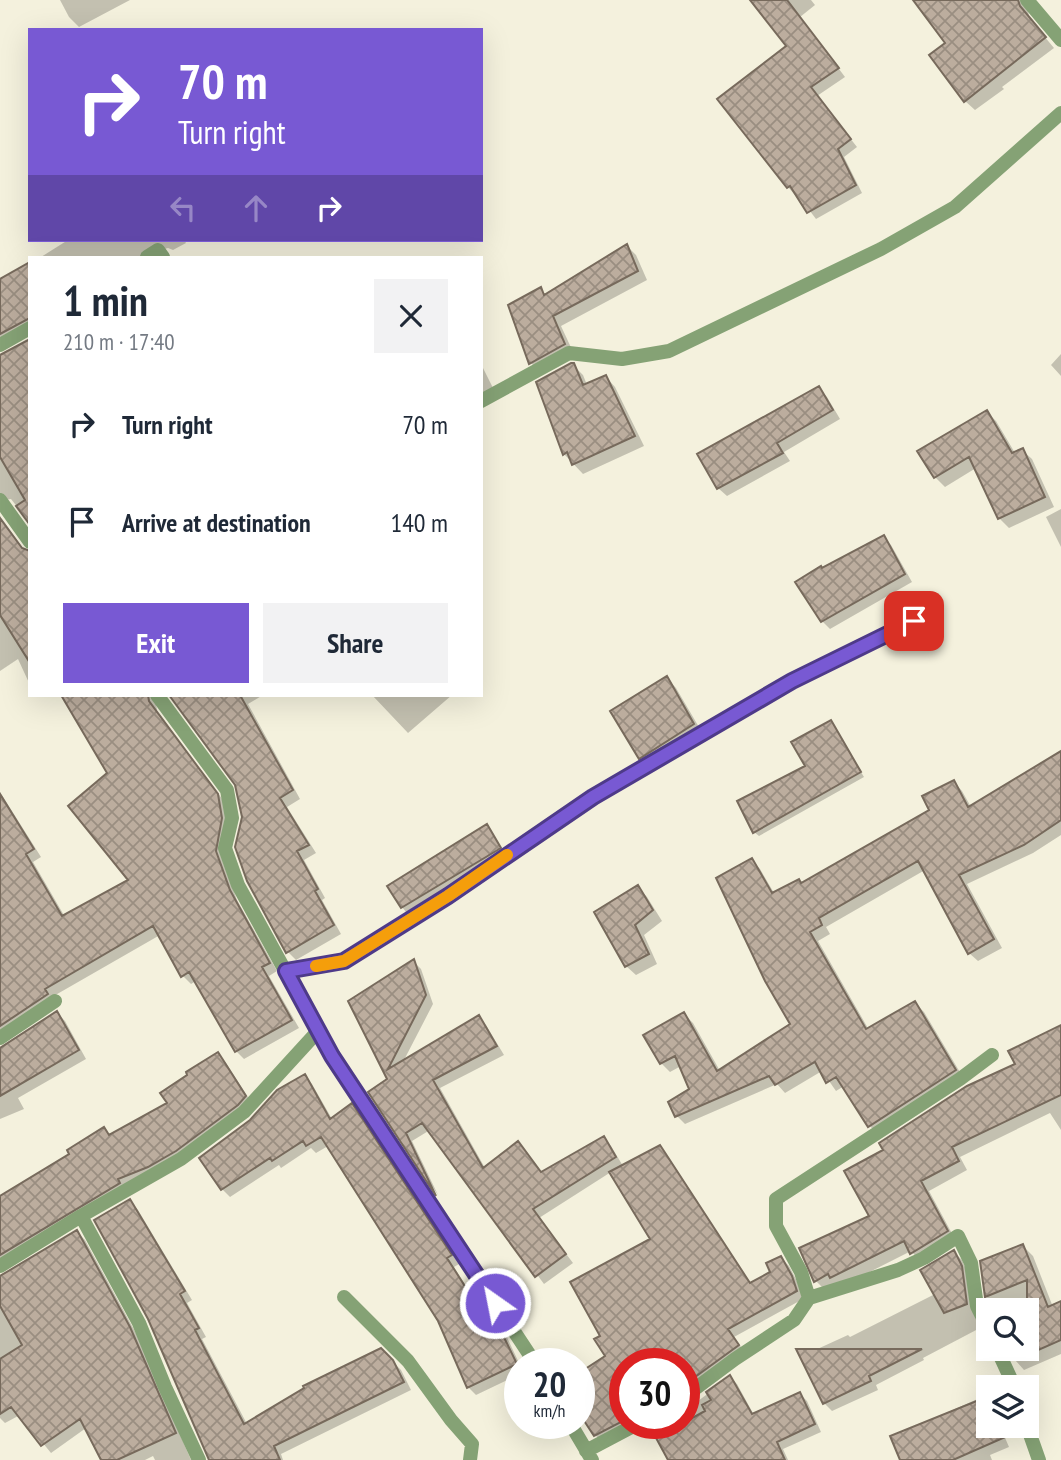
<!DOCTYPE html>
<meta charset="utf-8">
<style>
:root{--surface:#fff;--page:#f2f2f3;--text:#1f2937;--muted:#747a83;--accent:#7859d3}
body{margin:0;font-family:"PT Sans Narrow",sans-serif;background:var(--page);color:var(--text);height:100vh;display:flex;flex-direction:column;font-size:26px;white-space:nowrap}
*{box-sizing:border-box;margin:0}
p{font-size:23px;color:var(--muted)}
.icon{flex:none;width:38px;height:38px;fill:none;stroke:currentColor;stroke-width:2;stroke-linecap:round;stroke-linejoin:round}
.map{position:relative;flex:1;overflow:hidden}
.side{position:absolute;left:28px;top:256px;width:455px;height:441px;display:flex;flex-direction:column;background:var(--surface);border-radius:0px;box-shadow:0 7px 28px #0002}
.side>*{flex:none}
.top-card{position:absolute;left:28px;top:28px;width:455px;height:214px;border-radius:0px;box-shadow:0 7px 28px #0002;background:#7859d3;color:#fff;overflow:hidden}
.buttons{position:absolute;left:976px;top:1298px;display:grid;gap:14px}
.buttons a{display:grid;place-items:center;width:63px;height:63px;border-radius:0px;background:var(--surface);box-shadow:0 7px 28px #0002;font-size:35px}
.speed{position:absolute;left:504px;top:1348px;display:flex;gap:14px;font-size:35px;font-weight:700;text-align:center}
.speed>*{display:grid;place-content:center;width:91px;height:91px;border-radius:50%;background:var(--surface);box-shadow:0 7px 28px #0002;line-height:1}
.speed small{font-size:18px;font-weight:400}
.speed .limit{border:10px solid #d22;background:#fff;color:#111}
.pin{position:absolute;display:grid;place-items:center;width:60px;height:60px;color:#fff;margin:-30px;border-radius:14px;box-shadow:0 4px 10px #0006}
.me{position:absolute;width:77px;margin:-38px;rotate:327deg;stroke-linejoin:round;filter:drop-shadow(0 0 5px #0008)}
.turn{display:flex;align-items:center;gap:24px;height:147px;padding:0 35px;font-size:32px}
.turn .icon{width:91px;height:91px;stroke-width:2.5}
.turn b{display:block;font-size:49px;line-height:60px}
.lanes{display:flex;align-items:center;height:66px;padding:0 35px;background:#0003;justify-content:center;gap:35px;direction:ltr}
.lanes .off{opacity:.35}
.round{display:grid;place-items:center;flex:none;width:74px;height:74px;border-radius:0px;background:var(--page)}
.headline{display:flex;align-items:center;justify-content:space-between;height:119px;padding:0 35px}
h1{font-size:42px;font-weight:800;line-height:52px}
.primary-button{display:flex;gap:14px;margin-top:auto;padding:14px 35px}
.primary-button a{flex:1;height:80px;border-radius:0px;background:var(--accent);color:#fff;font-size:28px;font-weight:800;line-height:80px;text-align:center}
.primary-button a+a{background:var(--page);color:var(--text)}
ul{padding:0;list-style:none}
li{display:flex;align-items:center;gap:21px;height:98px;padding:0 35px}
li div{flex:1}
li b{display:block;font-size:26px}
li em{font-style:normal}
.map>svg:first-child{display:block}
</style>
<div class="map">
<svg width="1061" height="1460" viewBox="0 0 1061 1460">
<defs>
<pattern id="building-cross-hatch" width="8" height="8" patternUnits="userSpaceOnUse" patternTransform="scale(1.75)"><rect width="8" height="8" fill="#bcad9e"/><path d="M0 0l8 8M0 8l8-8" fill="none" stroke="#9a8e81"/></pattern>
</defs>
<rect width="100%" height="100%" fill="#f4f1dd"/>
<path fill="#0003" d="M60 0H130L79 27 69 17Z
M752 0H811L815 5 800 17 845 77 817 96 857 147 844 157 862 193 816 219 797 194 795 195 788 187V47Z
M918 0H1022L1028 7 1029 18 1054 48 1002 87 1004 89 975 110 965 101 947 44Z
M68 240H184L186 243 173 250 168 248 161 250 150 257H41Z
M627 246 636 255 647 280 561 326 574 354 540 372 531 363 540 290 547 296Z
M30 264V331L0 349V281Z
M1061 354V376L1051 365Z
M0 357 30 523 11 499 4 500 0 504Z
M481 364 496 394 481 401Z
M573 365 583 375 587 385 606 377 615 387 644 446 583 474 564 454Z
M818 388 827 397 840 419 784 452 790 461 727 496 718 488Z
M987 412 996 421 1015 453 1022 450 1032 459 1054 507 1009 528 999 518 976 468 945 487 935 477Z
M1061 509V547L1046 517Z
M0 516 25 551 30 553V685L18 659 0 671Z
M883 537 891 545 912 582 830 629 822 621Z
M667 678 676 688 703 734 650 767 641 758Z
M85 695H160L156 701 157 711 226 804 223 861 237 900 277 971 269 976 299 1028 244 1059 236 1051 196 981 191 984 183 976 160 935 52 997 0 1043V792L41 857 33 862 65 917 131 881 109 773 70 705Z
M171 695H263L248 704 300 799 287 807 316 853 304 860 325 898 322 900 341 934 296 960 288 952 248 880 243 817 237 784Z
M372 695H452L408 733Z
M831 722 864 777 759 836 754 832 807 767Z
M1061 754V835L1033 853 967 884 1002 948 978 961 969 953 925 870 826 927 830 934 818 941 869 1030 915 1003 924 1012 964 1079 878 1135 870 1126 844 1086 836 1091 822 1071 785 1093 777 1084 685 1124 677 1116 691 1089 681 1066 670 1072 661 1063 684 1014 693 1023 720 1071 792 1025 752 860 760 869 774 893 802 885 931 810 954 782 962 791 971 807Z
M488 829 502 854 406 912 402 907Z
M638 887 647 897 662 921 644 935 657 964 636 975 626 966Z
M413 961 421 969 433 1004 403 1062 478 1018 486 1025 504 1055 440 1088 485 1168 518 1143 542 1173 603 1138 611 1146 623 1166 659 1147 667 1155 751 1284 772 1273 781 1258 789 1266 799 1285 803 1299 734 1337 745 1353 684 1398V1363H625V1423L603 1442 595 1435 608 1356 602 1337 653 1239 611 1172 539 1218 573 1263 544 1284 430 1130 412 1141 439 1197 438 1195 370 1093 389 1079 350 1001Z
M57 1013 65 1021 86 1059 18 1098 24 1109 0 1119V1048Z
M1061 1027V1130L1050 1113 960 1157 967 1170 929 1191 956 1241 921 1262 911 1251 840 1287 825 1290 816 1281 871 1217 886 1150 1017 1064Z
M218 1054 226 1063 253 1105 0 1272V1199L71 1154 104 1129 111 1136 169 1103Z
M304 1076 312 1084 332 1119 352 1106 360 1114 459 1264 454 1267 489 1322 493 1320 505 1333 520 1365V1374L476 1395 468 1387 439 1320 328 1146 316 1153 311 1148 281 1168 279 1165 230 1197 222 1189 201 1158 251 1121Z
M130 1201 138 1210 192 1300 187 1303 206 1337 202 1339 247 1424 381 1350 401 1370 411 1390 281 1454 283 1460H209L210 1456 175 1382 149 1318Z
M77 1232 85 1240 138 1337 191 1460H155L153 1456 145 1460H103L86 1428 51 1453 20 1415 5 1423 0 1418V1276Z
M1023 1246 1033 1256 1053 1307 1061 1303V1354L1024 1370 1015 1360 1010 1349H1027V1311H992L988 1303 982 1262Z
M954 1252 962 1260 969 1276 975 1317 980 1328 923 1358 924 1360 876 1385 878 1390 832 1411 824 1403 802 1356 848 1335 850 1337 935 1294Z
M730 1377 737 1384 754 1415 800 1394 807 1401 821 1432 783 1449 788 1460H671L651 1423H684V1407H690Z
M982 1397 989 1404V1426H1000L1009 1447 990 1455 992 1460H902L892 1437Z"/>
<path fill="url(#building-cross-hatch)" stroke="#776a5c" stroke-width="2" d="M750 0H787L839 68 811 87 851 139 838 149 856 185 807 213 790 186 787 188 717 99 786 46Z
M913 0H1018L1020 6 1046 37 964 102 929 55 945 43Z
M627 244 638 271 553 316 565 344 529 364 508 305 541 287 544 295Z
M30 262V318L0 334V279Z
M30 339V525L16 506 25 500 0 457V355Z
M571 363H574L583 385 606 375 635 436 572 465 567 452 563 455 536 382Z
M819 386 833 410 777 443 783 453 717 489 697 454Z
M987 410 1012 453 1023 448 1045 497 998 519 969 457 934 478 917 451Z
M0 518 22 548 30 551V663L0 615Z
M884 535 905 574 821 622 795 582 821 566 822 568Z
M667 676 694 724 639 759 610 711Z
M61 695H148L149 701 218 794 222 818 216 851 230 890 270 963 262 967 292 1020 235 1052 189 972 181 977 153 926 45 989 48 994 0 1026V794L34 849 26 854 62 916 128 880 68 806 107 773Z
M169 695H240L293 790 280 798 309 845 297 851 318 889 315 891 334 925 286 953 247 881 235 847 242 817 235 785Z
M831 720 861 772 753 833 737 801 805 766 791 742Z
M1061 751V820L1024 845 959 875 994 939 968 954 918 861 819 918 822 925 810 932 866 1029 915 1001 956 1070 868 1127 836 1077 826 1083 815 1062 775 1085 769 1076 675 1117 668 1102 689 1089 675 1056 660 1064 643 1035 684 1012 717 1071 790 1024 765 981 716 878 752 858 772 893 799 879 801 883 929 810 922 796 954 780 968 807Z
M487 824 501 848 401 908 387 886Z
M638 885 653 910 635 925 649 954 625 967 594 912Z
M414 959 426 995 388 1069 479 1015 497 1046 433 1080 483 1168 518 1141 541 1172 604 1136 616 1157 533 1209 566 1254 535 1277 422 1123 406 1133 436 1196 368 1092 387 1079 348 1001Z
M57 1011 79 1050 0 1096V1048Z
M1061 1025V1095L952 1147 959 1161 921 1181 948 1231 910 1254 904 1241 830 1278 828 1274 814 1282 799 1248 869 1216 844 1171 883 1150 879 1143 967 1086 1015 1064 1008 1051Z
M218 1052 246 1096 238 1105 176 1151 148 1167 118 1179 120 1183 0 1255V1196L69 1154 67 1150 104 1127 109 1135 167 1103 160 1093 187 1075 186 1072Z
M305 1074 330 1119 352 1103 452 1255 447 1258 487 1321 494 1318 497 1323 517 1364 467 1388 438 1321 321 1137 306 1146 303 1141 272 1161 270 1158 221 1190 199 1158 250 1120 277 1090Z
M660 1145 750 1283 770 1272 766 1263 781 1256 792 1276 797 1291 728 1329 739 1345 695 1377 686 1363H625V1420L594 1436 579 1413V1373L605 1356 594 1339 600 1336 570 1282 650 1239 609 1172Z
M130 1199 185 1291 180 1294 199 1328 195 1330 244 1424 304 1388 303 1386 381 1348 393 1360 404 1382 274 1446 280 1460H209L148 1319 94 1220Z
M77 1230 130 1327 176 1433 117 1460H101L80 1419 41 1446 11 1407 0 1414V1359L22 1345 0 1306V1276Z
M1023 1244 1048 1307 1061 1301V1340L1027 1355V1280L985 1297 980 1261Z
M954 1250 962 1266 967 1304 944 1313 920 1270Z
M796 1349H922L869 1376 871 1381 823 1404Z
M730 1375 752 1414 800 1392 815 1424 777 1442 785 1460H668L656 1438 705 1411 702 1405 711 1400 706 1392Z
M989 1396V1426H1018L1019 1431 953 1460H900L890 1436Z"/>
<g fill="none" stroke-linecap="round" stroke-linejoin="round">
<path stroke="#85a275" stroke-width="14" d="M1027 0 1061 40
M147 257 158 250 163 257
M0 345 30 328
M481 401 569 353 622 359 669 351 881 249 955 207 1061 113
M0 500 30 542
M157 695 227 790 232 818 225 848 238 885 332 1056 535 1363
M286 971 344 961 448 896 593 797 792 681 914 621
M0 1038 55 1001
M81 1216 139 1323 165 1387 199 1460
M0 1266 81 1216 181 1159 244 1112 319 1030
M344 1297 408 1361 451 1420 472 1444 470 1460
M809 1298 898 1270 924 1258 958 1236 971 1263 977 1306 989 1330
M997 1349 1015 1388
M684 1397 735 1359 794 1320 809 1298 801 1272 776 1226V1199L960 1079 992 1055
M570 1423 592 1460
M1027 1426 1039 1460
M586 1451 639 1423"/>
</g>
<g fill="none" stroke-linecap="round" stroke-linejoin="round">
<g stroke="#4e3a89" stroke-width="18">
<path id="route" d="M495 1303 332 1056 286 971 344 961 448 896 593 797 792 681 914 621"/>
</g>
<use href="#route" stroke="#7859d3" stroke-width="12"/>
<path stroke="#f59e0b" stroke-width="12" d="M316 966 344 961 448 896 507 855"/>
</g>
</svg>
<div class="buttons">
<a><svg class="icon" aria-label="search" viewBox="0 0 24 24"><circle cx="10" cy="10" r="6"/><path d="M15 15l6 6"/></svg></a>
<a><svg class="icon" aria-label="layers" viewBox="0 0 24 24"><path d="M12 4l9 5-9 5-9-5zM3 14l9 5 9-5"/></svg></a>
</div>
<div class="speed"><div>20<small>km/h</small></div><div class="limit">30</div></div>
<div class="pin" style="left:914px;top:621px;background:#d93025"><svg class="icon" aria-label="arrive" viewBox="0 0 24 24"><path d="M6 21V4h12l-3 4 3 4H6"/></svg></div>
<svg class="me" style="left:495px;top:1303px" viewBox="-20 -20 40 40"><circle r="17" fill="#7859d3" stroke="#fff" stroke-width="3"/><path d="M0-11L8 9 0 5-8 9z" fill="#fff"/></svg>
<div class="top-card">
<div class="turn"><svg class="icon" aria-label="right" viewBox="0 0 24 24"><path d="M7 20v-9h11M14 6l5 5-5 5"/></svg><div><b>70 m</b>Turn right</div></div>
<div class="lanes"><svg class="icon off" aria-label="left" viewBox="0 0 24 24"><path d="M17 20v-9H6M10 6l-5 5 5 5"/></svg><svg class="icon off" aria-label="ahead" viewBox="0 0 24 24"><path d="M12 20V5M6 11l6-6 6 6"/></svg><svg class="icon" aria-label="right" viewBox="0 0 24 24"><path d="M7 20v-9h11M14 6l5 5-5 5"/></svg></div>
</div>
<section class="side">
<div class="headline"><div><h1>1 min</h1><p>210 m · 17:40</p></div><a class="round"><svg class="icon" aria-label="close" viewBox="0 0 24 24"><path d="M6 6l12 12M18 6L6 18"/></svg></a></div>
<ul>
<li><svg class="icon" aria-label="right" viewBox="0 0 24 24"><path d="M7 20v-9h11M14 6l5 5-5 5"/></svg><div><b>Turn right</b></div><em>70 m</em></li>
<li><svg class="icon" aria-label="arrive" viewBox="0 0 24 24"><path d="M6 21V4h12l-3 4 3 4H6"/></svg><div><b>Arrive at destination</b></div><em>140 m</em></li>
</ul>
<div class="primary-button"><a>Exit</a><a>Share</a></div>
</section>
</div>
